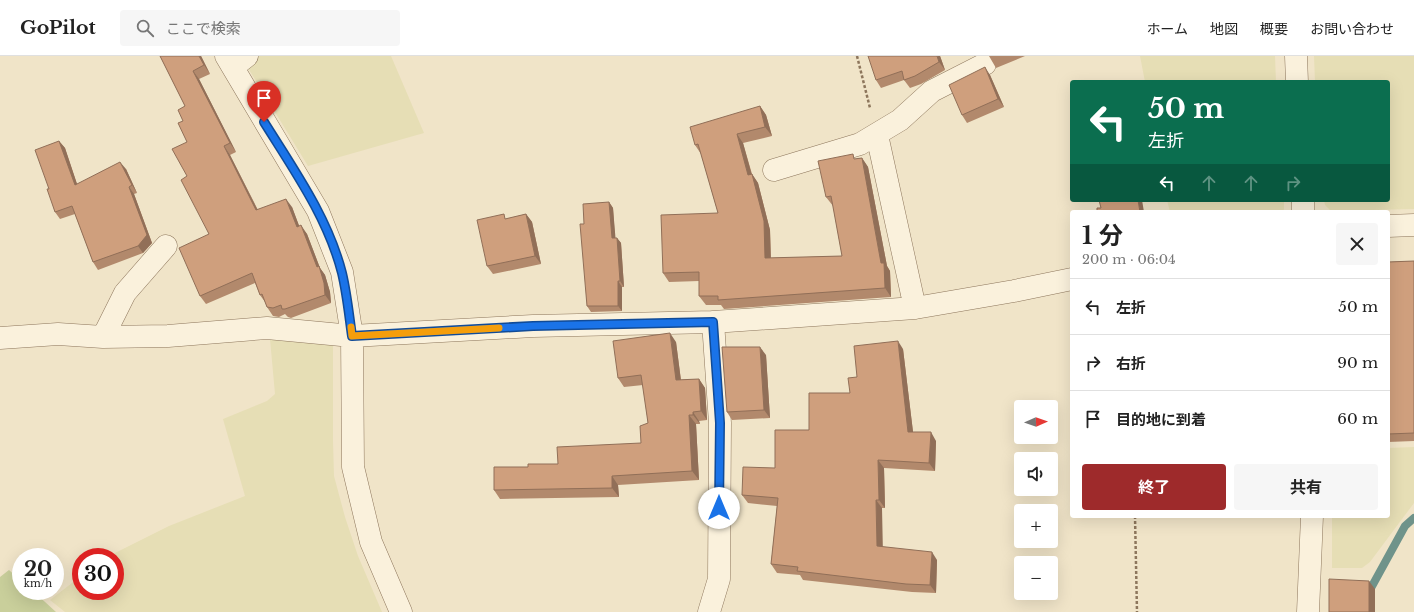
<!DOCTYPE html>
<html lang="ja">
<meta charset="utf-8">
<style>
:root{--surface:#fff;--page:#f6f6f6;--text:#222;--muted:#767676;--line:#e0e0e0;--accent:#9e2a2b}
body{margin:0;font-family:"Libre Baskerville","Noto Sans JP",serif;background:var(--page);color:var(--text);height:100vh;display:flex;flex-direction:column;font-size:15px;white-space:nowrap}
*{box-sizing:border-box;margin:0}
p{font-size:13px;color:var(--muted)}
.icon{flex:none;width:22px;height:22px;fill:none;stroke:currentColor;stroke-width:2;stroke-linecap:round;stroke-linejoin:round}
.map{position:relative;flex:1;overflow:hidden}
.drawer{position:absolute;left:1070px;top:154px;width:320px;height:308px;display:flex;flex-direction:column;background:var(--surface);border-radius:4px;box-shadow:0 4px 16px #0002}
.drawer>*{flex:none}
.hud{position:absolute;left:1070px;top:24px;width:320px;height:122px;border-radius:4px;box-shadow:0 4px 16px #0002;background:#0b6e4f;color:#fff;overflow:hidden}
.needle{width:26px;rotate:88deg}
.buttons{position:absolute;left:1014px;top:344px;display:grid;gap:8px}
.buttons a{display:grid;place-items:center;width:44px;height:44px;border-radius:4px;background:var(--surface);box-shadow:0 4px 16px #0002;font-size:20px}
.speed{position:absolute;left:12px;top:492px;display:flex;gap:8px;font-size:20px;font-weight:700;text-align:center}
.speed>*{display:grid;place-content:center;width:52px;height:52px;border-radius:50%;background:var(--surface);box-shadow:0 4px 16px #0002;line-height:1}
.speed small{font-size:10px;font-weight:400}
.speed .limit{border:6px solid #d22;background:#fff;color:#111}
.pin{position:absolute;display:grid;place-items:center;width:34px;height:34px;color:#fff;margin:-41px -17px;border-radius:50% 50% 50% 0;rotate:-45deg;box-shadow:0 0 4px #0007}
.pin .icon{rotate:45deg}
.me{position:absolute;width:44px;margin:-22px;rotate:0deg;stroke-linejoin:round;filter:drop-shadow(0 0 3px #0008)}
.turn{display:flex;align-items:center;gap:14px;height:84px;padding:0 12px;font-size:18px}
.turn .icon{width:52px;height:52px;stroke-width:2.5}
.turn b{display:block;font-size:28px;line-height:34px}
.lanes{display:flex;align-items:center;height:38px;padding:0 12px;background:#0003;justify-content:center;gap:20px;direction:ltr}
.lanes .off{opacity:.35}
.round{display:grid;place-items:center;flex:none;width:42px;height:42px;border-radius:4px;background:var(--page)}
.summary{display:flex;align-items:center;justify-content:space-between;height:68px;padding:0 12px}
h1{font-size:24px;font-weight:700;line-height:30px}
.action{display:flex;gap:8px;margin-top:auto;padding:8px 12px}
.action a{flex:1;height:46px;border-radius:4px;background:var(--accent);color:#fff;font-size:16px;font-weight:700;line-height:46px;text-align:center}
.action a+a{background:var(--page);color:var(--text)}
ul{padding:0;list-style:none}
li{display:flex;align-items:center;gap:12px;height:56px;padding:0 12px;border-top:1px solid var(--line)}
li div{flex:1}
li b{display:block;font-size:15px}
li em{font-style:normal}
header{display:flex;align-items:center;gap:24px;box-sizing:border-box;height:56px;padding:0 20px;background:var(--surface);border-bottom:1px solid var(--line)}
header strong{font-size:19px}
nav{display:flex;gap:22px;margin-inline-start:auto;font-size:14px}
.search{width:280px;height:36px;background:var(--page);display:flex;align-items:center;gap:10px;box-sizing:border-box;padding:0 14px;border-radius:4px;color:var(--muted);font-size:15px}
.map>svg:first-child{display:block}
</style>
<header>
<strong>GoPilot</strong>
<div class="search"><svg class="icon" aria-label="search" viewBox="0 0 24 24"><circle cx="10" cy="10" r="6"/><path d="M15 15l6 6"/></svg>ここで検索</div>
<nav><a>ホーム</a><a>地図</a><a>概要</a><a>お問い合わせ</a></nav>
</header>
<div class="map">
<svg width="1414" height="556" viewBox="0 0 1414 556">
<rect width="100%" height="100%" fill="#f0e4c8"/>
<path fill="#e6deb5" d="M259 0H391L424 77 308 110 248 12Z
M1140 0H1275L1276 26H1145Z
M1314 0H1414V153L1331 155 1325 149 1324 144H1388V26H1315Z
M1167 144H1284V153L1283 156H1170Z
M270 283 333 288V385L334 420 345 461 358 500 382 556H65L50 544 81 520V535H115V501H107L169 470 245 440 223 363 267 345 275 338Z
M1414 391V447L1370 506 1362 512H1332V460H1388V392Z"/>
<path fill="#c9cf9b" d="M9 514 21 525V535H33L56 556H0V521Z"/>
<g fill="none" stroke-linecap="round" stroke-linejoin="round">
<path stroke="#6f938a" stroke-width="8" d="M1371 532 1405 470 1414 462"/>
<g stroke="#8d765c" stroke-width="23">
<path id="minor" d="M226 0 318 155 342 216 352 280 353 411 371 486 401 556
M1296 0 1297 26
M233 11 247 0
M877 79 915 252
M774 114 860 88 900 64 932 35 985 8
M1303 144V156
M1388 170 1414 169
M103 281 125 237 166 190
M0 282 58 278 103 281 168 280 267 272 352 280 533 270 713 266 915 252 1014 235 1072 223
M709 556 719 523 720 367 713 266
M1308 556 1312 460"/>
</g>
<path stroke="#8d765c" stroke-width="2.5" stroke-dasharray="3 2" stroke-linecap="butt" d="M857 0 870 52
M1135 460 1137 556"/>
<use href="#minor" stroke="#faf1dc" stroke-width="22"/>
</g>
<path fill="#b2896c" d="M160 0H201L210 18 199 23 236 96 230 99 258 154 292 151 299 170 307 178 320 212 325 219 330 236 331 247 291 262 288 261 285 258 279 261 273 260 267 251 265 246 260 239 255 227 206 248 200 240 209 178 187 120V86L183 65 185 50Z
M940 0 945 14 921 28 910 32 904 24 881 32 876 24Z
M989 0H1025L996 12Z
M990 19 1004 51 967 67 962 59Z
M760 50 766 59 772 80 743 87 752 118 758 127 770 174 771 202 842 200 833 150 826 141 856 103 862 102 868 111 887 210 890 215 891 241 724 253 721 249H706L699 240V225L669 226 663 217 718 157 701 98 695 89Z
M59 85 65 92 77 128 126 113 137 137 134 138 152 187 143 197 98 214 93 206 75 158 60 163 55 156 49 133Z
M609 146 613 152 615 182H617L621 187 624 231H622V255L591 256 587 250 584 168Z
M526 158 532 166 541 208 493 218 487 210 506 163Z
M1414 205V385L1388 386V206Z
M676 286 681 324 699 323 705 332 707 364 699 365 700 368H696L699 424 618 429 619 441 500 443 494 434 528 411 558 408 641 387 648 367 643 329 624 331 618 322Z
M903 293 913 376 936 385 935 415 884 412 885 452H882V491L937 504 936 537 912 536 803 524 800 519 777 517 771 508 777 450 748 447 742 439 775 412 809 374 850 337 857 321Z
M766 299 770 362 732 364 727 356Z"/>
<path fill="#916f58" d="M199 0H201L210 18 204 9Z
M937 0H940L945 14 939 6Z
M985 11 990 19 1004 51 998 43Z
M193 15 199 23 236 96 230 87Z
M760 50 766 59 772 80 765 71Z
M737 78 743 87 754 127 752 118 758 127 770 174 771 211 765 202 748 119Z
M59 85 65 92 80 137 75 129Z
M224 90 230 99 262 163 256 154Z
M862 102 868 111 887 210 890 215 891 241 885 232 881 207Z
M120 106 126 113 137 137 132 129Z
M129 131 134 138 152 187 143 197 138 190Z
M286 143 292 151 303 180 297 171Z
M1138 144H1142L1144 156H1140Z
M609 146 613 152 616 188 612 182Z
M526 158 532 166 541 208 535 200Z
M301 169 307 178 320 212 325 219 330 236 331 247 325 239 317 211Z
M617 182 621 187 624 231 620 225Z
M618 225 622 231V255L618 250Z
M670 277 676 286 682 333 676 324Z
M898 285 903 293 914 384 908 376Z
M760 291 766 299 770 362 764 354Z
M699 323 705 332 707 364 701 355Z
M693 356 699 365 700 368 693 359Z
M689 359 696 368 699 424 692 415Z
M931 376 936 385 935 415 929 407Z
M878 404 884 412 885 452 879 444Z
M612 420 618 429 619 441 612 432Z
M876 444 882 452 883 499 877 490Z
M932 496 937 504 936 537 930 529Z
M1369 525 1375 533V556H1369Z"/>
<path fill="#cf9f7d" stroke="#916f58" d="M160 0H199L204 9 193 15 230 87 224 90 256 154 286 143 297 171 301 169 317 211 319 210 324 227 325 239 285 253H282L281 249 273 252 267 251 262 238 260 239 252 217 200 240 179 192 209 178 181 124 187 120 172 93 187 86 178 67 183 65 178 54 185 50Z
M868 0H937L939 6 915 20 904 24 902 15 876 24Z
M985 11 998 43 962 59 949 29Z
M760 50 765 71 737 78 748 119 752 118 764 165 765 202 842 200 831 140 826 141 818 105 853 98 854 103 862 102 881 207H884L885 232 718 244V240H699V216L663 217 661 159 718 157 698 88 695 89 690 71Z
M59 85 75 129 120 106 132 129 129 131 147 179 138 190 93 206 72 150 55 156 47 133H49L35 94Z
M1099 144H1138L1140 156H1097V152H1101Z
M609 146 612 182H617L620 225H618V250H587L580 168H584L583 148Z
M504 158 505 163 526 158 535 200 487 210 477 164Z
M1414 205V377L1388 378V206Z
M670 277 676 324 699 323 701 355 693 356V359H689L692 415 612 420V432L494 434V411H528V408H558L557 391 641 387 640 370 648 367 641 319 618 322 613 285Z
M898 285 908 376H931L929 407 878 404 879 444H876L877 490 932 496 930 529 906 528 797 515 798 511 771 508 778 442 742 439 743 411 775 412V374H809V337H850L848 322 857 321 854 290Z
M722 291H760L764 354 727 356Z
M1329 523 1369 525V556H1329Z"/>
<g fill="none" stroke-linecap="round" stroke-linejoin="round">
<g stroke="#114b97" stroke-width="10">
<path id="route" d="M264 66C294 114 328 162 342 217 347 238 349 259 352 280L533 270 713 266 720 367 719 452"/>
</g>
<use href="#route" stroke="#1a73e8" stroke-width="7"/>
<path stroke="#f59e0b" stroke-width="7" d="M351 271 352 280 499 272"/>
</g>
</svg>
<div class="buttons">
<a><svg class="needle" viewBox="-14 -14 28 28"><path d="M0-13l5 13h-10z" fill="#e53935"/><path d="M0 13l5-13h-10z" fill="#767676"/></svg></a>
<a><svg class="icon" aria-label="sound" viewBox="0 0 24 24"><path d="M4 9h4l5-4v14l-5-4H4zM17 9q2 3 0 6"/></svg></a>
<a>+</a>
<a>−</a>
</div>
<div class="speed"><div>20<small>km/h</small></div><div class="limit">30</div></div>
<div class="pin" style="left:264px;top:66px;background:#d93025"><svg class="icon" aria-label="arrive" viewBox="0 0 24 24"><path d="M6 21V4h12l-3 4 3 4H6"/></svg></div>
<svg class="me" style="left:719px;top:452px" viewBox="-20 -20 40 40"><circle r="19" fill="#fff"/><path d="M0-13L10 11 0 6-10 11z" fill="#1a73e8"/></svg>
<div class="hud">
<div class="turn"><svg class="icon" aria-label="left" viewBox="0 0 24 24"><path d="M17 20v-9H6M10 6l-5 5 5 5"/></svg><div><b>50 m</b>左折</div></div>
<div class="lanes"><svg class="icon" aria-label="left" viewBox="0 0 24 24"><path d="M17 20v-9H6M10 6l-5 5 5 5"/></svg><svg class="icon off" aria-label="ahead" viewBox="0 0 24 24"><path d="M12 20V5M6 11l6-6 6 6"/></svg><svg class="icon off" aria-label="ahead" viewBox="0 0 24 24"><path d="M12 20V5M6 11l6-6 6 6"/></svg><svg class="icon off" aria-label="right" viewBox="0 0 24 24"><path d="M7 20v-9h11M14 6l5 5-5 5"/></svg></div>
</div>
<section class="drawer">
<div class="summary"><div><h1>1 分</h1><p>200 m · 06:04</p></div><a class="round"><svg class="icon" aria-label="close" viewBox="0 0 24 24"><path d="M6 6l12 12M18 6L6 18"/></svg></a></div>
<ul>
<li><svg class="icon" aria-label="left" viewBox="0 0 24 24"><path d="M17 20v-9H6M10 6l-5 5 5 5"/></svg><div><b>左折</b></div><em>50 m</em></li>
<li><svg class="icon" aria-label="right" viewBox="0 0 24 24"><path d="M7 20v-9h11M14 6l5 5-5 5"/></svg><div><b>右折</b></div><em>90 m</em></li>
<li><svg class="icon" aria-label="arrive" viewBox="0 0 24 24"><path d="M6 21V4h12l-3 4 3 4H6"/></svg><div><b>目的地に到着</b></div><em>60 m</em></li>
</ul>
<div class="action"><a>終了</a><a>共有</a></div>
</section>
</div>
